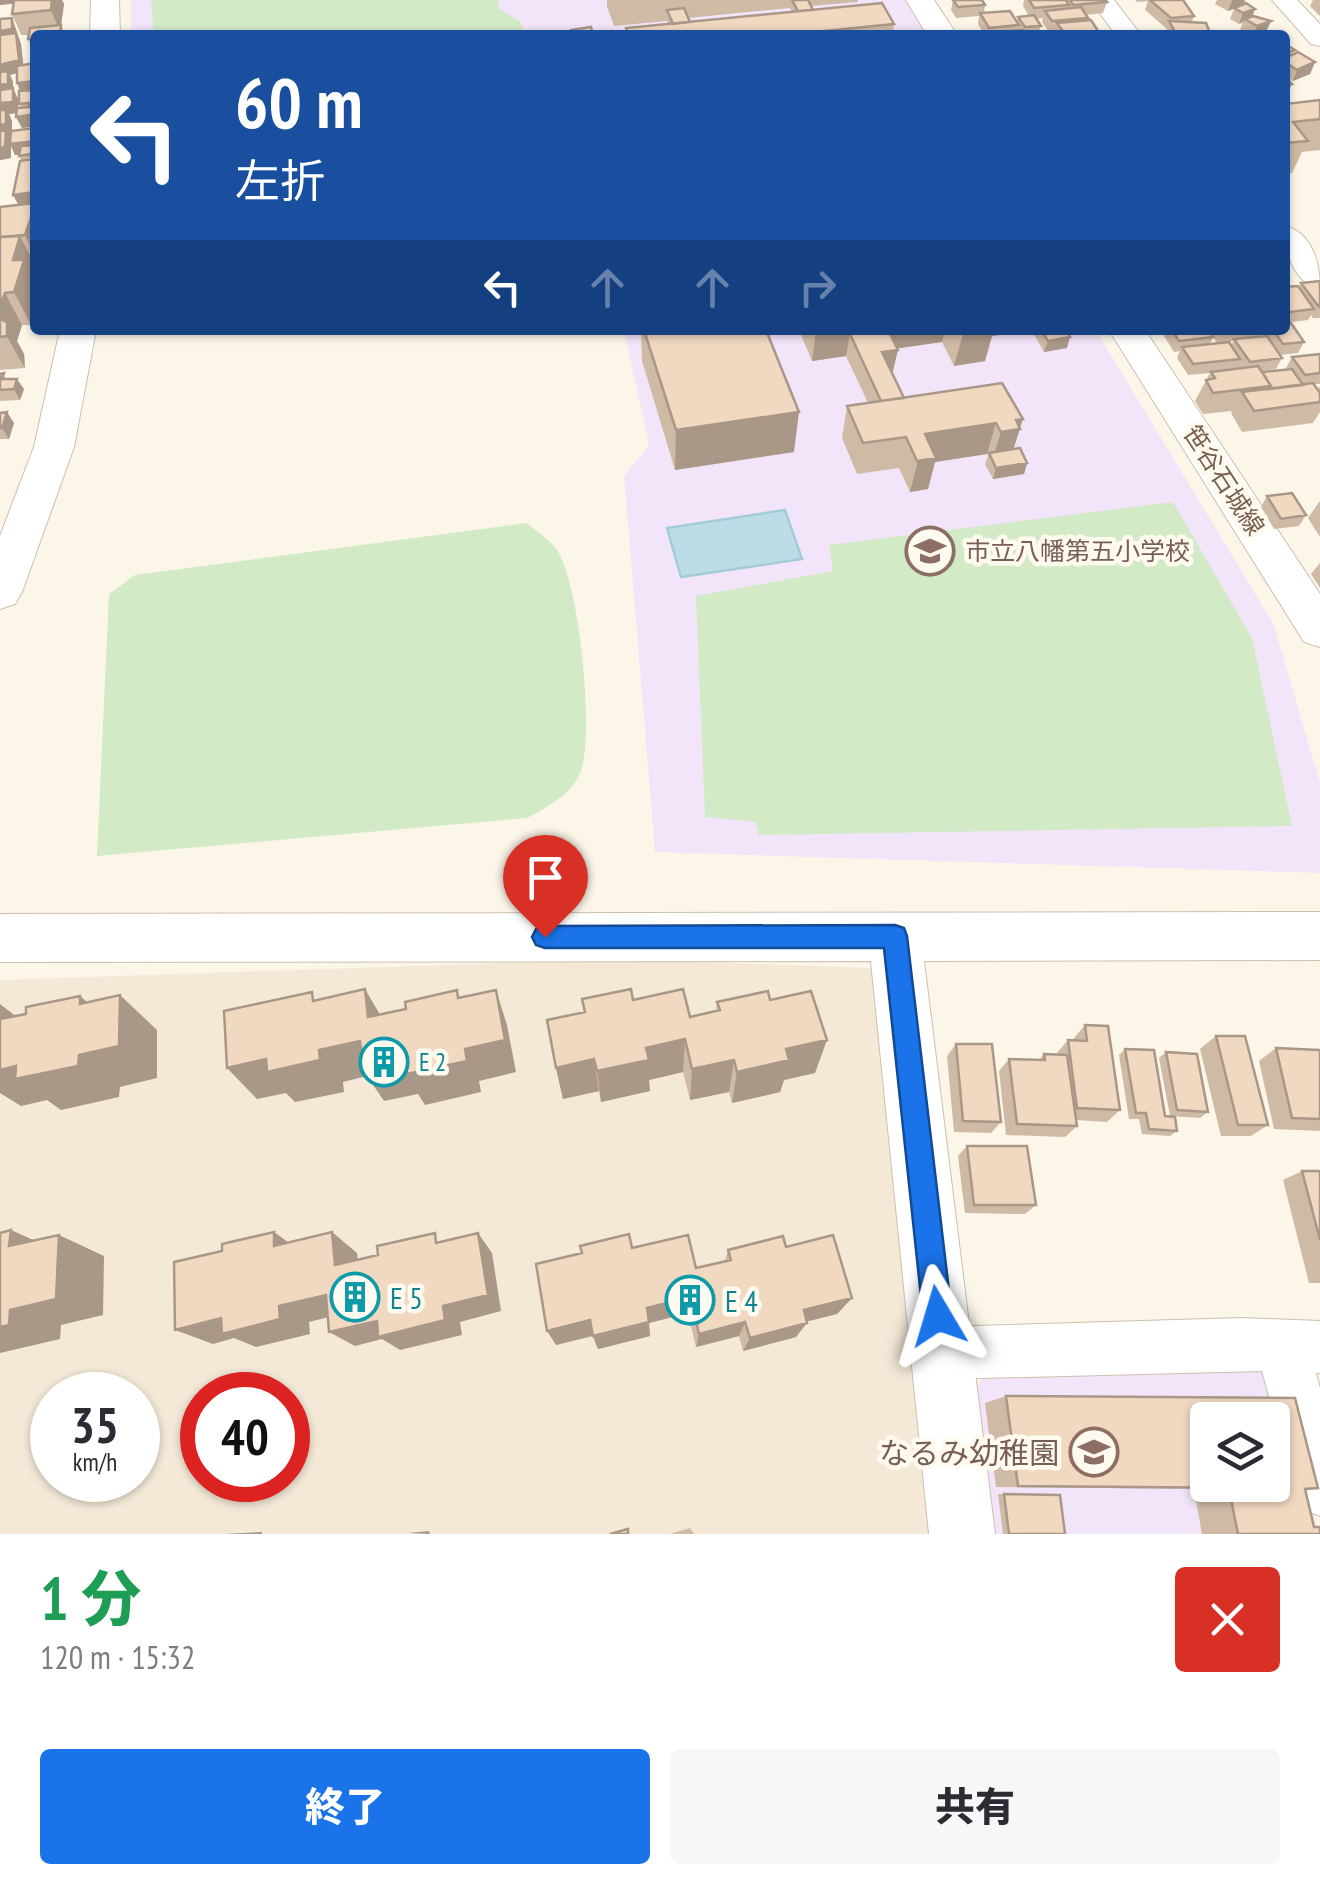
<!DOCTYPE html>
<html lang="ja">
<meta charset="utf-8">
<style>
:root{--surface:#fff;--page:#f7f7f7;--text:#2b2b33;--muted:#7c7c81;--accent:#1a73e8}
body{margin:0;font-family:"PT Sans Narrow","Noto Sans JP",sans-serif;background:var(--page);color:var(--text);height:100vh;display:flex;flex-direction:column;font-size:38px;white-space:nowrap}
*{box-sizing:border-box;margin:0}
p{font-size:32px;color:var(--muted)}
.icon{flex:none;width:55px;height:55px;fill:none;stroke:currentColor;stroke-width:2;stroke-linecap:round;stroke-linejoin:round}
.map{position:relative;height:1534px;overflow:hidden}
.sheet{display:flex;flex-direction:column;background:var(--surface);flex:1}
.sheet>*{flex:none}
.guide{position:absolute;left:30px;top:30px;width:1260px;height:305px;border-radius:10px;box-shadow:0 2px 8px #0004;background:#1a4fa0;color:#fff;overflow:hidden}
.fabs{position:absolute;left:1190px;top:1402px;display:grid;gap:20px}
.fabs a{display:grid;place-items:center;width:100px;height:100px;border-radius:10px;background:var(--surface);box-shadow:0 2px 8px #0004;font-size:50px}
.speed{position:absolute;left:30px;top:1372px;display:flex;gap:20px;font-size:50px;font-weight:700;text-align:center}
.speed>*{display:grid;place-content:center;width:130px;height:130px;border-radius:50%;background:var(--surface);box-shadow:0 2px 8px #0004;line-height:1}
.speed small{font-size:25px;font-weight:400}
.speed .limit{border:15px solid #d22;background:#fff;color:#111}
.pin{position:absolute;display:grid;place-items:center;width:85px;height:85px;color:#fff;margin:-102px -42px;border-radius:50% 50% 50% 0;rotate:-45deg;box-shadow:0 0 10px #0007}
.pin .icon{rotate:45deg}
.me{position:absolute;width:110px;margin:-55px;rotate:353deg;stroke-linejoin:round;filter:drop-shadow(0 0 8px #0008)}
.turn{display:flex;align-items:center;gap:35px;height:210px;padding:0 40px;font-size:45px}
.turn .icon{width:130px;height:130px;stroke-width:2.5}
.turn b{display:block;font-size:70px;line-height:85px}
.lanes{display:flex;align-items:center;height:95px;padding:0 40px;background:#0003;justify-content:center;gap:50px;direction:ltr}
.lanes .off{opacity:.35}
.round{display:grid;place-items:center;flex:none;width:105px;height:105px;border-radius:10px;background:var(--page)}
.overview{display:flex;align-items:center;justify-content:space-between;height:170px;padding:0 40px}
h1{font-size:60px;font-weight:800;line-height:75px;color:#1e9e55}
.primary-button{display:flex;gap:20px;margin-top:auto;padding:20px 40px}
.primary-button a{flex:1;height:115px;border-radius:10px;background:var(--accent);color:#fff;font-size:40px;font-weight:800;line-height:115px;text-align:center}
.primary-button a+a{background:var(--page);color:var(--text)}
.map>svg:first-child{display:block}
</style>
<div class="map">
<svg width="1320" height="1534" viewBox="0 0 1320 1534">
<rect width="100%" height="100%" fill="#fcf6e9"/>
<path fill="#f4e9d7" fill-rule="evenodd" d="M621 959 876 968 932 1534H0V980ZM52 1395H138V1480H52ZM202 1395H288V1480H202Z"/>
<path fill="#f3e5f9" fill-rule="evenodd" d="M131 0H905L926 35H131Z
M624 330H1096L1274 625 1320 783V873L655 852 624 476 649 445Z
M1254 1366 1286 1396 1318 1534H992L974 1392 988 1368ZM1208 1420H1272V1485H1208Z"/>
<path fill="#d3eac7" d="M151 0H497L499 9 521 22 524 35H154Z
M1173 502 1252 638 1292 826 759 835 755 822 705 817 696 596 833 571 829 545Z
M527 523C537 532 555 543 560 555 580 595 593 725 582 768 576 791 547 808 527 818L97 856 109 594 135 575Z"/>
<path fill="#bddde6" stroke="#a3ccd8" stroke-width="2.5" d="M785 510 802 559 681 577 667 528Z"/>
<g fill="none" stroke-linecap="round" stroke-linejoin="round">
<g stroke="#cebfae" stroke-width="2">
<path id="minor" d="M1090 0H1114L1141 35H1116Z
M1272 0H1297L1320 24V46L1311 44Z
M1285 226C1313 233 1320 264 1320 289 1292 282 1285 251 1285 226Z
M1242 1318 1320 1321V1373H1316L1320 1388V1516L1300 1508 1262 1371 942 1379 923 1372 916 1353 923 1334 942 1327Z"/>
</g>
<g stroke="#cebfae" stroke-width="2">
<path id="tertiary" d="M91 0H119L120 35H90Z
M906 0H934L957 35H927Z
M60 330H96L74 447 22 592 15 604 0 609V536L34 447Z
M1109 330H1145L1320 594V647L1304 642Z
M1320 912V960L924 961 995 1534H929L871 961 0 962V914Z"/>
</g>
<use href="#minor" fill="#fff" fill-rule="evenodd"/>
<use href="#tertiary" fill="#fff" fill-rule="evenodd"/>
</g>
<path fill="#cfbaa6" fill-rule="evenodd" d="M0 0H62L64 4 61 25 65 35H35V50H33L28 39 29 35H21L12 14 13 4 0 5Z
M607 0H858V2L811 6 813 10 894 24 893 35H626V28L668 24 667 21 614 26 607 6ZM790 8 792 12 690 22 688 18Z
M953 0 985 5 984 13 1017 22 1018 17 1029 16 1023 6 1024 0H1105L1107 2 1103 13 1086 15 1088 18 1087 21 1098 31 1097 35H1055V31L1049 32 1042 22 1043 18 1036 19 1041 26 1038 35H984L978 24 979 16 956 18 951 10Z
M1135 0H1183L1194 16 1192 22 1209 35H1214H1167L1166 32 1167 29 1145 10 1148 1 1137 2Z
M1217 0H1245L1243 4 1266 32 1271 35H1248L1240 30 1243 22 1239 24 1230 19 1234 9 1228 11 1215 4Z
M1313 0H1320V16L1310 6Z
M12 18 21 44 23 65 35 63V126L22 128 16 117 17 113 9 114 12 121V131L35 128V258H32L35 265V311L31 325H22L17 341 24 354 25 368 0 370V207L18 205 21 160 19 155H15L11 146V158L0 160ZM17 73 21 108H18V99L13 88V82L10 75Z
M1285 44 1292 55 1315 62 1310 74 1293 81 1286 77 1292 84 1285 100Z
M1320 100V150L1302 152 1292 173 1285 174V104Z
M1320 281V318H1313L1311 315 1308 320 1285 323V287L1299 288 1301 283Z
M641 330H766L794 452 675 470 642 361Z
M799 330H1066L1067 348 1044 352 1032 331 992 336 985 361 954 366 942 342 897 348 893 371 891 372 904 398 1020 428 1013 449 1027 463 1024 474 993 479 985 464 988 456 987 454 935 462 928 489 910 492 899 468 857 474 842 438 847 406 868 403 846 356 812 361Z
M1167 330H1208L1213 337 1210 344 1231 345 1234 341 1217 343 1209 330H1262L1259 336H1264L1267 330H1285L1304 342 1298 353 1280 355 1282 358 1276 369 1261 371 1262 373 1287 370 1286 368 1292 357 1320 354V384H1314L1318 390 1320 386V412L1313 423 1242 432 1231 413 1232 411 1203 414 1195 401 1210 373 1188 375 1177 358 1180 351 1174 352 1164 336Z
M0 374 24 389 20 400 0 401Z
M0 413 14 423 9 439H0Z
M1267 496 1306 515 1299 526 1274 529 1261 507Z
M1320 501V537L1308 518Z
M1320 563V588L1311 574Z
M582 999 633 1000 690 1017 716 1011 717 1002 770 1000 815 1073 784 1080 780 1092 732 1103 729 1092 690 1100 683 1072 649 1080 650 1091 601 1102 599 1091 563 1099 556 1068 584 1012Z
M1085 1025 1120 1110 1107 1122 1076 1120 1077 1126 1065 1137 1006 1135 999 1071 1009 1059 1039 1060 1044 1054 1057 1055V1053L1068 1040H1074V1038Z
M1216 1036 1268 1125 1251 1136H1221L1200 1049Z
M956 1044 1001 1122 991 1133 954 1132 947 1056Z
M1276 1048 1320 1050V1131L1274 1129 1259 1061Z
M1125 1049 1165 1116 1177 1131 1170 1136 1142 1134 1139 1119H1129L1119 1055Z
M1166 1052 1208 1112 1200 1118 1170 1116 1159 1058Z
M967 1146 1036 1205 1025 1214 965 1213 958 1156Z
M1302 1171H1320V1283H1309L1283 1180Z
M786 1247 852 1298 837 1314 807 1321 796 1337 743 1351 739 1336 696 1347 688 1313 649 1323 650 1336 598 1349 593 1336 556 1345 632 1248 696 1268 725 1261 728 1250Z
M1006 1396 1305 1489 1314 1527 1320 1534H1202L1195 1495H1216L1215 1489 996 1487 985 1403Z
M998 1494 1060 1495 1065 1534H1003Z
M690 1528 694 1534H670Z"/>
<path fill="#a99787" d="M0 0H43L0 5Z
M52 0H62L64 4 60 32 51 10Z
M1232 0H1245L1243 5 1228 11Z
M1255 9 1251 20 1245 19 1243 22 1239 24 1243 13Z
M12 18 21 44 24 71 10 75 13 82V95L0 97V31Z
M1271 21 1266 32 1254 35 1257 26Z
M1315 62 1310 74 1293 81 1297 70Z
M35 81V93L22 95 17 83Z
M13 88 18 99V113L9 114 12 121V136H9L11 141H35V153L15 155 11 146V158L0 160V103Z
M35 114V126L22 128 16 117Z
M35 192V204L19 206 13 195Z
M32 215 35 221V255L25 235Z
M20 236 35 265V311L31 325 14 292 13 260Z
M5 293 22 325 17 341 24 354 25 368 0 325V306Z
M816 330H945L942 342 859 354 850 334 846 356 812 361Z
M976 330H1032L992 336 985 361 954 366 963 334Z
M1070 337 1067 348 1044 352 1048 341Z
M898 350 893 371 878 374 882 352Z
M17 379 24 389 20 400 14 389Z
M7 412 14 423 9 439 2 428Z
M799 412 794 452 675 470 676 430Z
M1023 419 1010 460H992L1001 432 1016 420Z
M996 423 987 454 935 462 928 489 910 492 925 434Z
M1027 463 1024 474 993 479 996 468Z
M365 989 386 1025 368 1017Z
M496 990 507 1025 516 1072 479 1081 481 1092 425 1105 418 1094 384 1101 367 1076 343 1082 344 1092 295 1102 286 1093 257 1099 227 1068 360 1041 465 1049Z
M120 995 157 1030V1078L120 1087 119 1097 61 1110 47 1100 21 1106 0 1093V1064L80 1004V996L120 1031Z
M0 1004 34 1030 0 1032Z
M685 1039 683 1072 649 1080 650 1091 601 1102 597 1071 646 1048Z
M827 1040 815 1073 784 1080 780 1092 732 1103 737 1072 786 1049Z
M594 1059 599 1091 563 1099 556 1068Z
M734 1060 729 1092 690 1100 692 1069Z
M11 1230 58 1251 59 1235 104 1256 103 1315 61 1325 60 1339 0 1353V1327Z
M274 1232 303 1253 274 1246Z
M332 1232 357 1253 360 1283 335 1265Z
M478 1233 492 1253 501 1311 460 1322 462 1335 400 1350 382 1339 355 1346 329 1332 443 1306Z
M326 1295 352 1311 309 1322 310 1334 256 1347 234 1338 213 1344 175 1330Z
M691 1297 688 1313 649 1323 650 1336 598 1349 593 1336 647 1308Z
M852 1298 837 1314 793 1325 804 1310Z
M590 1320 596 1335 556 1345 547 1331Z
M745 1322 739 1336 696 1347 699 1334Z
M807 1323 796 1337 743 1351 750 1338Z
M429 1531 430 1534 408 1533Z
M262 1532V1534H225Z"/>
<path fill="#f1d8c1" stroke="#a99787" stroke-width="2.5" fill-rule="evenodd" d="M14 0H52L51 10 12 14Z
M792 0H808L813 10 798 11Z
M953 0H982L985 5 958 7Z
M1029 0H1066L1069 5 1034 8Z
M1070 0H1105L1107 2 1073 5Z
M1150 0H1183L1194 16 1171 18Z
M882 3 894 24 785 35H628L626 28Z
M1246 3 1255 9 1243 13 1234 8Z
M1081 7 1088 18 1052 21 1045 11Z
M684 8 690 22 673 24 667 10Z
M1010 11 1019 25 989 28 980 13Z
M1034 15 1041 26 1025 27 1018 17Z
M1253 16 1271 21 1257 26 1245 19Z
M12 18V29L0 31V19Z
M1091 20 1098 31 1065 34 1057 23Z
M1169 21 1206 23 1210 33 1197 34 1214 35H1177Z
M61 25 60 35H35V39H28L30 28Z
M591 27 593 35H573L571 30Z
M1260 29 1271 35 1248 34Z
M1023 30 1026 35H987L986 33Z
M16 33 19 60 0 65V35Z
M1285 44 1295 50 1285 54Z
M1298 52 1315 62 1297 70 1285 62V58Z
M35 63V81L17 83V66Z
M8 71V84L0 85V72Z
M1285 76 1292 84 1285 85Z
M13 88V102L0 103V90Z
M35 90V114L16 117 17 108 29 107V103L19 104V91Z
M1320 100V119L1293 122 1308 141 1285 143V104Z
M0 110H6V124L0 125Z
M35 128V141L10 144 11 131Z
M6 130 5 147 0 148V131Z
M35 145V192L13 195 20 161 33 159 31 154 19 156 21 146Z
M35 203V214L32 215 25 235 0 237V207Z
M20 236 13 260H24L14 292 5 293 0 306V237Z
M1320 281V307H1319L1301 283Z
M1298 286 1314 309 1290 312 1285 305V287Z
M0 319 7 322V336L0 337Z
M1285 323H1291L1304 342 1283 344 1273 330H1285Z
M644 330H766L799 412 676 430Z
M878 330H888L898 350 882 352 904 398 881 401 850 334Z
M961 330H989L963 334Z
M1041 330H1066L1070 337 1048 341Z
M1172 330H1208L1213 337 1179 341Z
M1267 336 1282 358 1250 362 1234 339Z
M1229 342 1240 359 1193 364 1182 347Z
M1320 354V373L1305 375 1292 357Z
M1258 366 1271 386 1213 393 1206 380 1215 378 1211 372Z
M1292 369 1303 385 1269 389 1271 386 1262 372Z
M4 373 2 379H17L14 389 0 390V374Z
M1002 383 1023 419 1016 420 1020 429 1001 432 996 423 925 434 936 458 917 461 906 437 863 443 847 406Z
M1313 383 1320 393V402L1254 411 1242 392Z
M7 412 2 428H0V413Z
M1020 448 1027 463 996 468 989 453Z
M1292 493 1306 515 1281 519 1267 496Z
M365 989 368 1017 406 1009 405 1002 457 990 458 998 496 990 505 1040 465 1049 467 1061 407 1074 405 1061 363 1070 360 1041 319 1050 320 1060 267 1072 266 1059 227 1068 224 1011 312 992 313 1001Z
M631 989 633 1000 683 989 690 1017 720 1010 717 1002 768 991 770 1000 811 991 827 1040 786 1049 789 1060 737 1072 734 1060 692 1069 685 1039 646 1048 649 1060 597 1071 594 1059 556 1068 547 1020 585 1012 582 999Z
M120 995 119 1046 79 1055 78 1066 15 1079 16 1066 0 1070V1019L26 1014V1007L80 996V1004Z
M1085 1025 1108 1026 1120 1110 1077 1108 1068 1040 1087 1041Z
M1216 1036H1245L1268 1125H1238Z
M956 1044H992L1001 1122 963 1121Z
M1276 1048 1320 1050V1119L1292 1118Z
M1125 1049 1154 1050 1165 1116 1175 1117 1177 1131 1149 1129 1146 1113H1136Z
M1166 1052 1197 1054 1208 1112 1177 1110Z
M1044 1054 1067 1055 1077 1126 1017 1124 1009 1059 1045 1060Z
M967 1146H1027L1036 1205H974Z
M1302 1171H1320V1240Z
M11 1230 9 1246 59 1235 56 1299 10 1310 9 1325 0 1327V1233Z
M274 1232V1246L332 1232 335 1265 378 1255 377 1246 435 1233 436 1243 478 1233 488 1295 443 1306 445 1320 378 1337 377 1321 329 1332 326 1295 279 1306 280 1319 222 1334 221 1318 175 1330 174 1262 222 1251V1244Z
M629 1234 632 1248 688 1235 696 1268 731 1260 728 1250 783 1236 786 1247 833 1235 852 1298 804 1310 807 1323 750 1338 745 1322 699 1334 691 1297 647 1308 649 1322 593 1336 590 1320 547 1331 536 1264 582 1253 580 1246Z
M1006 1396 1295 1398 1318 1488 1305 1489 1314 1527H1320V1534H1238L1230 1494H1253L1251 1488 1018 1486ZM1208 1420H1272V1485H1208Z
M1004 1494 1060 1495 1065 1534H1009Z
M628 1529V1534H610Z"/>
<path fill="#1a73e8" stroke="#114b97" stroke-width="2.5" d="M895 925 904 928 907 936 952 1316 948 1327 938 1331 927 1327 923 1316 884 948H545L536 945 532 937 536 929 545 926Z"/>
<defs>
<g id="school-ring" transform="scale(2.5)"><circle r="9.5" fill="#fffaef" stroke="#8d6e63" stroke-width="1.5"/><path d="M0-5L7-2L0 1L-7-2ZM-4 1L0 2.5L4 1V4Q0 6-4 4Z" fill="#8d6e63"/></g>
<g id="building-ring" transform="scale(2.5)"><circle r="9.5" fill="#fffaef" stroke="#0f9aa8" stroke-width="1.5"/><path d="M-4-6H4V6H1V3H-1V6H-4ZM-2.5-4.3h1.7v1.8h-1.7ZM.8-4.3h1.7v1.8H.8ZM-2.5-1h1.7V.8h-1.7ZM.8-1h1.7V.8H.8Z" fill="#0f9aa8"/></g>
</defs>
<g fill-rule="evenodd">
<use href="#school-ring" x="930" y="551"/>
<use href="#building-ring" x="384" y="1062"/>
<use href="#building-ring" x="355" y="1297"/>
<use href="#building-ring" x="690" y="1300"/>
<use href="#school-ring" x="1094" y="1452"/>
</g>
<g text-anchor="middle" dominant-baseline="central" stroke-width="9" stroke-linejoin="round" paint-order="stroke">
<g font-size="25" fill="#775f4c" stroke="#fffaef">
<text transform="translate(1224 480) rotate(57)">笹谷石城線</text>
</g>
<g font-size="25" fill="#785e54" stroke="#fffaef" text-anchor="start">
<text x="965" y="551">市立八幡第五小学校</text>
</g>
<g font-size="25" fill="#0d838f" stroke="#fffaef" text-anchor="start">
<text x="419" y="1062">E 2</text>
</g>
<g font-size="30" fill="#0d838f" stroke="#fffaef" text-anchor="start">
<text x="390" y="1297">E 5</text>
<text x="725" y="1300">E 4</text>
</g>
<g font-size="30" fill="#785e54" stroke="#fffaef" text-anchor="end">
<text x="1059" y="1452">なるみ幼稚園</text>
</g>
</g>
</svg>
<div class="fabs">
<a><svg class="icon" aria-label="layers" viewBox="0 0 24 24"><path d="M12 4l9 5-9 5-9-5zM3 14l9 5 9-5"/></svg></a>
</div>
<div class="speed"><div>35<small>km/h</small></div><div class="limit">40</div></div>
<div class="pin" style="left:545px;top:937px;background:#d93025"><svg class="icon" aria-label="arrive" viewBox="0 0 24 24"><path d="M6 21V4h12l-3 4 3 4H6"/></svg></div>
<svg class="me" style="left:938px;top:1316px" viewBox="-20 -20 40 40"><path d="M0-17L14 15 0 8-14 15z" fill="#1a73e8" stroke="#fff" stroke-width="4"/></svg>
<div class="guide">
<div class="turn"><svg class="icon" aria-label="left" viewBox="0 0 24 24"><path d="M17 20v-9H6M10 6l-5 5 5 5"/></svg><div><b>60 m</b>左折</div></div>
<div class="lanes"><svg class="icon" aria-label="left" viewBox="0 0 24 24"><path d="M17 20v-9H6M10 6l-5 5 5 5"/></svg><svg class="icon off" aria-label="ahead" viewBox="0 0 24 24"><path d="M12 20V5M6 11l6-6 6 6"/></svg><svg class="icon off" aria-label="ahead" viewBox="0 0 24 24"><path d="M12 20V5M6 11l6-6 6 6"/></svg><svg class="icon off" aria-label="right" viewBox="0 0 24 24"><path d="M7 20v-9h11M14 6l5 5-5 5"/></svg></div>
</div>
</div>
<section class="sheet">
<div class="overview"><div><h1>1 分</h1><p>120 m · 15:32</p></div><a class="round" style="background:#d93025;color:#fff"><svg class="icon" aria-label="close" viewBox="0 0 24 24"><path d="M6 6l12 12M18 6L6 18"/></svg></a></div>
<div class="primary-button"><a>終了</a><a>共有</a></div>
</section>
